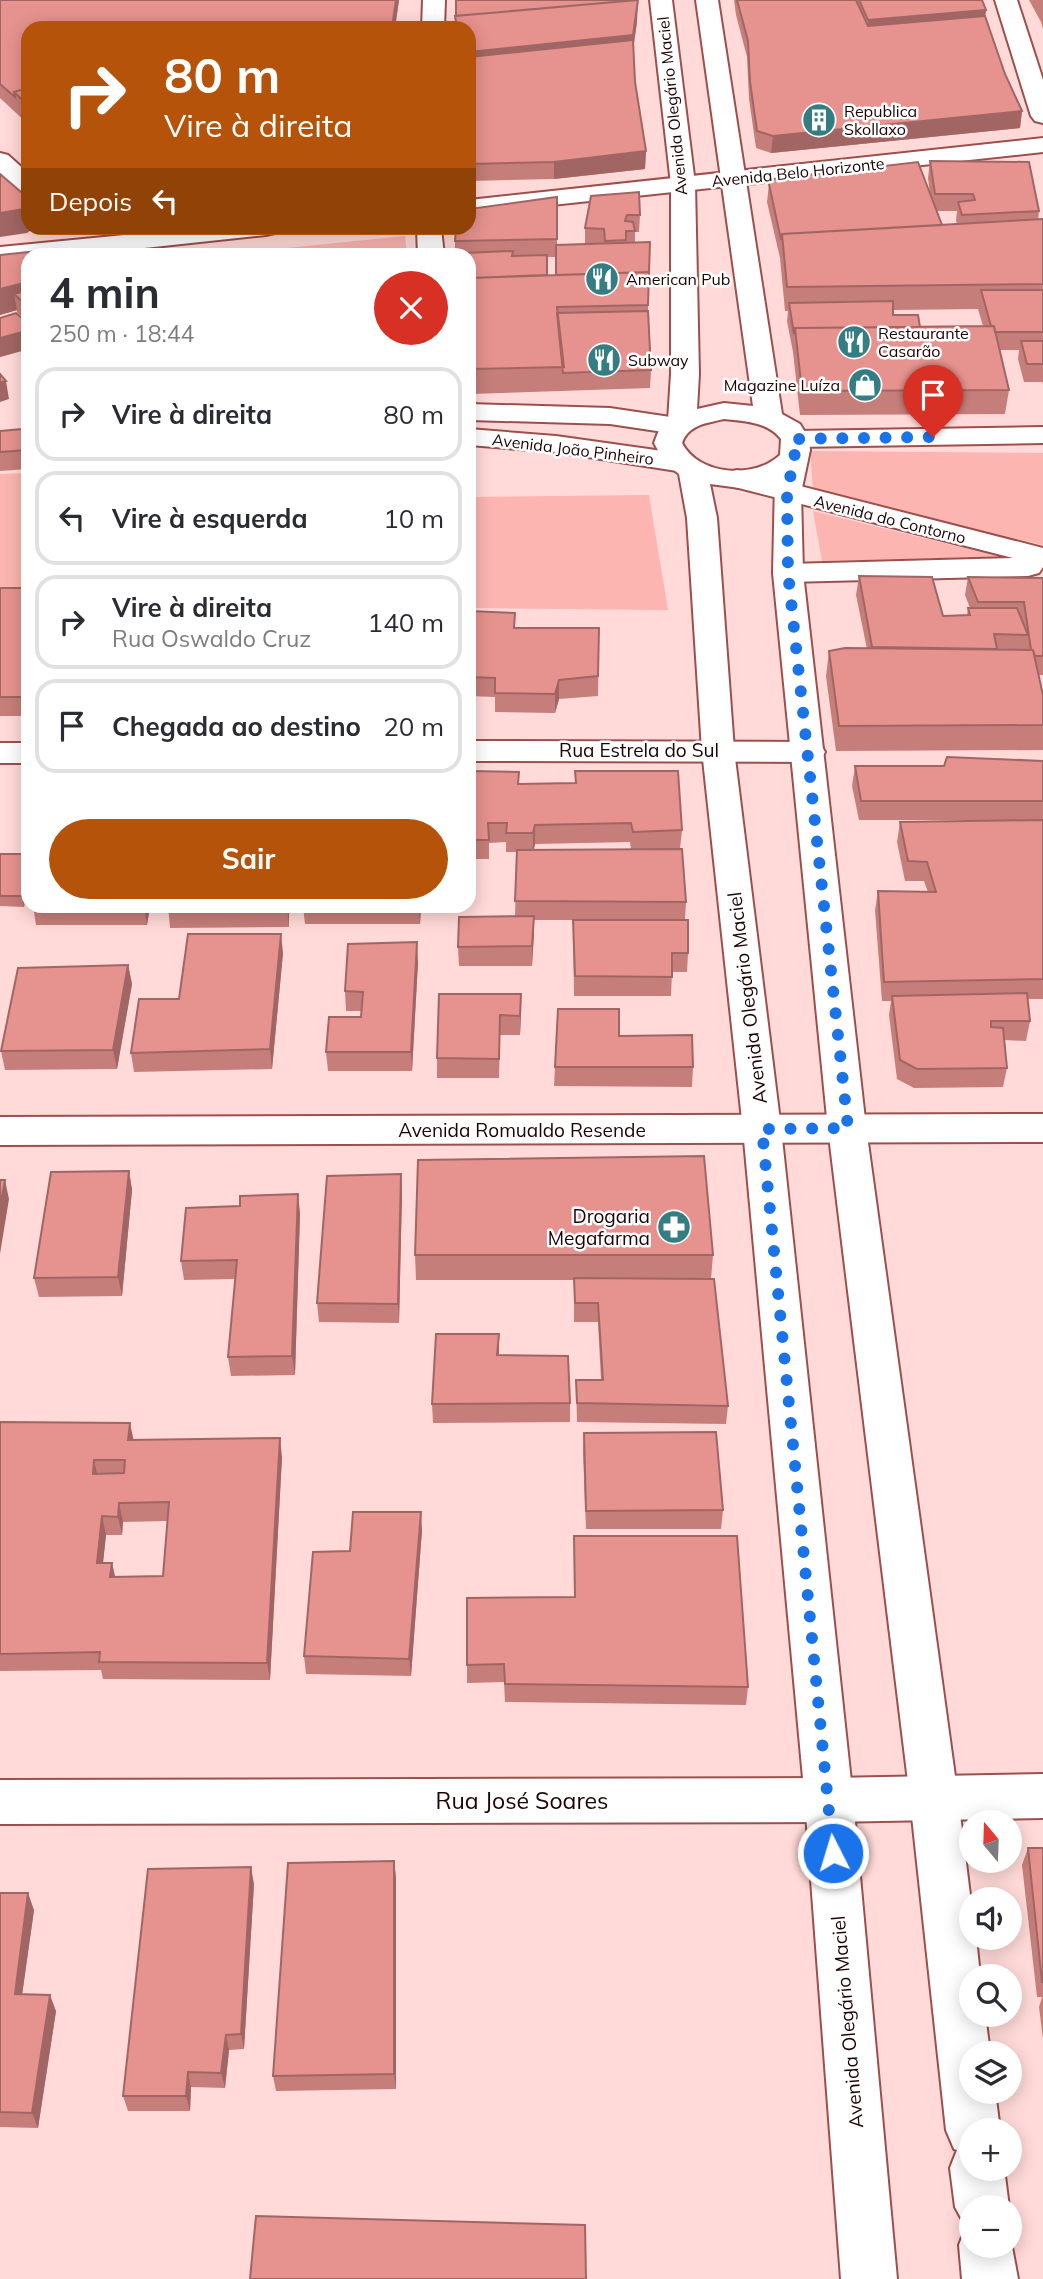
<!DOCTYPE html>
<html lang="pt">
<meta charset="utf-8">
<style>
:root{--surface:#fff;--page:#f7f7f7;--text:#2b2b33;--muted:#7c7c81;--line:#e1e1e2;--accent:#b45309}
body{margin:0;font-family:Mulish,sans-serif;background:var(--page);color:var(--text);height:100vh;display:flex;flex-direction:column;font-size:26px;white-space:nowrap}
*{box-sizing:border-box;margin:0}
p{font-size:23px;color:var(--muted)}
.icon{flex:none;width:38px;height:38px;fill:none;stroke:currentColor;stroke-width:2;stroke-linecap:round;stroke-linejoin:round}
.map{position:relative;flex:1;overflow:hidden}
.sheet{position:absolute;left:21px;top:248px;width:455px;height:665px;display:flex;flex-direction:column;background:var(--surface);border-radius:21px;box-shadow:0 4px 18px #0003}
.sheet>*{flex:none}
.hud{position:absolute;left:21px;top:21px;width:455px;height:214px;border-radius:21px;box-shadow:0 4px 18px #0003;background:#b45309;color:#fff;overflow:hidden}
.needle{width:46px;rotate:341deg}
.fabs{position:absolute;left:959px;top:1810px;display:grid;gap:14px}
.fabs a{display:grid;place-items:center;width:63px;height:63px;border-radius:50%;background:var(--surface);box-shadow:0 4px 18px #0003;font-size:35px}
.pin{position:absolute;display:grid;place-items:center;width:60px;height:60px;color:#fff;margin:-72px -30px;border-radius:50% 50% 50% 0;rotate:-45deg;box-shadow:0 0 7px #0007}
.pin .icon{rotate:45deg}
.me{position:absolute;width:77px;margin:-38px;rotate:355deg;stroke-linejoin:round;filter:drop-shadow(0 0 5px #0008)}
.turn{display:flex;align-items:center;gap:24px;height:147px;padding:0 28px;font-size:32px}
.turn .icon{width:91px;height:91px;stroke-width:2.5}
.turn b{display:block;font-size:49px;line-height:60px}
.then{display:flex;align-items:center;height:66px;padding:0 28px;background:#0003;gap:14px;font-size:26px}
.round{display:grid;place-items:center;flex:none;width:74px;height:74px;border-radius:37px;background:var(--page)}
.headline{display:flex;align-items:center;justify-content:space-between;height:119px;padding:0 28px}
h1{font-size:42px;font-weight:700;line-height:52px}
.primary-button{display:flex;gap:14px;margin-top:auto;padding:14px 28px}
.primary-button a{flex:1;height:80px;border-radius:42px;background:var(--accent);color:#fff;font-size:28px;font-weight:700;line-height:80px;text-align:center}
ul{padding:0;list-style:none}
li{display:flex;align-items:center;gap:21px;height:94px;margin:0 14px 10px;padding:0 14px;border:4px solid var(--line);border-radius:21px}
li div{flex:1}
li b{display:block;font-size:26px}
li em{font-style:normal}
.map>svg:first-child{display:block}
</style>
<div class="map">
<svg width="1043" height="2279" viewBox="0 0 1043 2279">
<rect width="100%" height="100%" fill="#ffdad8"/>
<path fill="#fcb5b1" d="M405 236 407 255H216Z
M810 451 1043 453V545L813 491Z
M28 473V607H0V474Z
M649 495 668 610 469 608V497Z
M813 511 1001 557 822 561Z"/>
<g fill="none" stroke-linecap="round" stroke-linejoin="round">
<g stroke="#9c504d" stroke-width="4">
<path id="minor" d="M423 0H445L444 28H422Z
M995 0H1017L1043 80V123L1035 121 1031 116Z
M417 228H441L444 256H418Z
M1043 427V443L795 447 785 445 781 439 785 433 795 431Z
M737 470 1043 548V567L1039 573 1028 576 788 582 777 579 773 573 777 567 788 564 1013 558 727 485 723 479 727 473Z
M469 741 809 742 821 745 825 752 821 759 809 762 469 761Z
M0 743H28V763H0Z
M1043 1774V1818L829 1822 0 1824V1780L829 1778Z"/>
</g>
<g stroke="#9c504d" stroke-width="4">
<path id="tertiary" d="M1043 138V152L469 214V200Z
M0 153 8 155 28 173V193L19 191 0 173Z
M197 228H278L275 233 266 235 70 256H28V260L0 263V247Z
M469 404 610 408 677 418 687 420 691 426 687 432 677 434 610 424 469 420Z
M469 429 556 436 677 453 687 456 691 462 687 468 677 471 556 452 469 445Z
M1043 1114V1142L0 1145V1117Z"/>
</g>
<g stroke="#9c504d" stroke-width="4">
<path id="secondary" d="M650 0H672L695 184 699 374 697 409 724 403 753 406 696 0H718L782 414 800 424 809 439 810 450 801 493 803 573 866 1128 958 1798 971 1903V1937H976L980 1976H971V2014H985L990 2053H971V2091H995L1000 2130H971V2168H1004L1009 2207H971V2245H1010V2236L1018 2279H962L959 2245 966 2227 955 2207 950 2168 957 2150 954 2149 946 2130 910 1798 828 1128 773 573 775 481 740 488 710 484 717 518 734 750 781 1129 853 1800 897 2279H841L805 1800 743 1129 702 750 687 518 679 474 665 463 654 443 659 430 668 421 671 374V184ZM724 419C744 421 768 422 781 439L780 455C755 479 699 476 682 443 688 425 707 423 724 419Z"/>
</g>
<use href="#minor" fill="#fff" fill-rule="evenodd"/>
<use href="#tertiary" fill="#fff" fill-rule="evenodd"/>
<use href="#secondary" fill="#fff" fill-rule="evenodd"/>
</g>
<path fill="#c67e7a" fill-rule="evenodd" d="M0 0H399L395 28H28V124L0 98Z
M456 0 637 22 633 50 635 82 646 151 645 169 554 179 469 181V28H456Z
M734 0H982L986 10 985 16 1005 74 1022 111 1020 128 771 153 756 148 749 99 747 57 736 15Z
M1029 0H1043V29L1041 22Z
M930 161 1039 211 1038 220 1043 219V384L1042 382H1024L1018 359 1019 350H1000L1009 390 1005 414 800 415 793 352 787 321 788 311H785L780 258 767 202 769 184 930 195 928 178ZM936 211H957L956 220 957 224 942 225ZM978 309 983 326 920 327 893 315V310Z
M591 196 640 215 639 232H635V243L650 242 648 311 651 370 650 388 469 394V256H455V241L557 197V245L585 244V228ZM547 257H556V275H547Z
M0 255 28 256V322L17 312V310L0 315Z
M28 323V359L27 352 25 350 0 357Z
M28 418V469L0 471V431L22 429Z
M469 428 473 456V486H469Z
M859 576 943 616 967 615 968 608H970L965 595 968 577 1043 578V675H1039L1043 695V750L836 751 826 676 829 651 867 649 856 595Z
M0 588H28V716H0Z
M469 611 515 628H599L598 696 559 699 555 713 495 712V697L469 696Z
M1043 761V820H859L852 786 855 766H944Z
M469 771 519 784 575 783V771L682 830 680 849 686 902 685 920 688 953 687 972H672L671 996H574L573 920H534L532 966H459L458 947 515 916 517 852H506V842L489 843V859H469ZM630 842 631 849 534 850 535 844Z
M1043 820V999H1028L1030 1021 1026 1041 1004 1040 1007 1068 1003 1087 914 1088 897 1079 889 1015 891 1001H882L875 910 878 891 928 892 924 881H905L897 842 900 822Z
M0 854H28L24 907 0 906Z
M33 906H150L147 925H36Z
M168 906H289V927L170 928Z
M303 906H421L420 924H305Z
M283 953 272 1069 134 1072 131 1053 179 999Z
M418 962 412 1071H328L326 1052 361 1017V1011H346L345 991Z
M128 965 132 984 117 1069 5 1070 1 1051Z
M439 994 521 1013 520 1035H500L499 1078H437V1058Z
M619 1036 693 1067 692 1087 554 1086 555 1067Z
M129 1171 132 1190 122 1296 39 1297 34 1278Z
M401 1174 402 1193 399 1323 319 1322 317 1303Z
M300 1213 295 1375 231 1376 228 1357 235 1279 184 1280 181 1261Z
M415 1255H713L711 1279 728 1406 726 1424 577 1422 576 1380H601L598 1322H574V1280H416Z
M499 1355 570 1403V1422L433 1423 432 1404Z
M0 1422 133 1440 282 1457 270 1680 103 1679 101 1670 0 1671ZM167 1521 163 1576 115 1577 112 1563H103L106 1535H122L123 1522Z
M584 1433 723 1510 721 1529H586L583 1452Z
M422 1530 411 1676 306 1674 304 1656 350 1551Z
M574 1536 748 1687 746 1705 505 1702 504 1682 467 1683V1665L574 1597Z
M1028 1848H1043V2039L1039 2007 1042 1997H1037L1022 1865Z
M394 1861 396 1878V2089L276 2091 273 2076Z
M254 1884 244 2049 229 2050 225 2088 191 2087 190 2111H128L123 2096Z
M0 1893 34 1910 22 1994 56 2011 38 2128 0 2127Z"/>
<path fill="#a16663" d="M396 0H399L395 28H392Z
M638 0 637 22 632 57 469 74V52Z
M986 10 983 32 866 43 868 20Z
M1022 111 1020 128 771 153 773 136Z
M646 151 645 169 554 179V162Z
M28 206V228H34L27 233 0 237V213Z
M28 282V307L14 294 17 310 0 315V289Z
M22 332 25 350 0 357V338Z
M6 381 9 399 0 402V382Z
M559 680V699L555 713V694Z
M535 825V844L533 852V833Z
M28 867V887L24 907 22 896Z
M144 906H150L147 925Z
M287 906H289V927Z
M419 906H421L420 924Z
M534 916V935L532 966V946Z
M281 934 283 953 272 1069 270 1049Z
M417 942 418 962 412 1071 411 1052Z
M128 965 132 984 117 1069 113 1050Z
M521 994V1013L520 1035V1016Z
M129 1171 132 1190 122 1296 118 1277Z
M401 1174 402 1193 399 1323 398 1304Z
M5 1180 9 1199 0 1254V1207Z
M298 1194 300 1213 295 1375 292 1356Z
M499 1334V1352L497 1374V1355Z
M130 1423 134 1442 128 1440Z
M280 1438 282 1457 270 1680 267 1663Z
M94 1460 98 1478 93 1474Z
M119 1503 123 1522 122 1535 118 1517Z
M421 1512 422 1530 411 1676 409 1659Z
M102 1516 106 1535 101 1581 97 1563Z
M112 1563 116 1581 110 1577Z
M394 1861 396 1878V2089L394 2074Z
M251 1867 254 1884 244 2049 241 2034Z
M28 1893 34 1910 20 2010 15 1994Z
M50 1995 56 2011 38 2128 32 2113Z
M226 2035 229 2050 225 2088 221 2073Z
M188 2072 191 2087 190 2111 186 2096Z"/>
<path fill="#e6928e" stroke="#a16663" stroke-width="2" fill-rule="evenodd" d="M0 0H396L392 28H28V88L14 92 15 97 0 84Z
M456 0H637L456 16Z
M638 0 633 35 469 52V28H457L455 16Z
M737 0H856L868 26 985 16 1005 74 1022 111 773 136 757 131 750 82 748 41Z
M859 0H982L986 10 868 20Z
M633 40 635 82 646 151 554 162 469 164V57Z
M28 88V105L14 92Z
M930 161 1029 162 1039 211 962 215 958 202 975 200 973 194H935Z
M918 162 942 225 782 234 781 240 769 184 773 179Z
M0 174 28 198V206L24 209 0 213Z
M639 192 640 215H627L625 221 633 222 635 231H626V240L605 241 604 229 585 228 591 196Z
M557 197V239L455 241 456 228H469V209Z
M1043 219V284L787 287 782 234Z
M650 242 649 272 556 275V245Z
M48 250 71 251 78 256H28V282L0 289V255Z
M513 251 512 256 547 255V275L469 278V256H463V253Z
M649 272 648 305 557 307 564 367 469 369V278Z
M28 290V307L14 294Z
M981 290H1043V332H995L994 326H991Z
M893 301V315H918L920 327 795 328 794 334 789 303Z
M648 311 651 370 563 373 557 313Z
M16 313 28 323V338L22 332 0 338V318Z
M994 326 1009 390 802 391 795 328Z
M1021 341H1043V364H1027Z
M0 374 6 381 0 382Z
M26 418H28V450L0 452V431L22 429Z
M469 428 473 456H469Z
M859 576 932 577 943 616 970 615 968 608H1017L1028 635 994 634 997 649 872 647Z
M968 577 1043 578V656H1035L1033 650H1031L1024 602H978Z
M0 588H28V687L26 697H0Z
M469 611 515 613 514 628H599L598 676 559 680 555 694 495 693V678L469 677Z
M845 648 1033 650 1043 695V725L839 726 829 651Z
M947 757 1043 761V801H861L855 766H944Z
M469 771 519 772 518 784 576 783 575 771H678L682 830 633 832 631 823 535 825 533 833H506L507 823H488L489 840H469Z
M1043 820V979L884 982 878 891 936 892 927 862 908 861 900 822Z
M682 849 686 902 515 901 517 850Z
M0 854H28V867L22 896H0Z
M168 906H287V907L168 909Z
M534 916 532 946 458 947 459 917Z
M573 920H688V953H672V977L575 976Z
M188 934H281L270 1049 131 1053 139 999H179Z
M417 942 411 1052H326L329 1017H361L363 992 345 991 348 944Z
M128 965 113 1050 1 1051 18 968Z
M1027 993 1030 1021H991V1027L1003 1028 1007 1068 917 1069 900 1060 892 996Z
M439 994H521L520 1016 500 1015 499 1059 437 1058Z
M558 1009H619V1036L692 1035 693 1067H555Z
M704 1156 713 1255H415L418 1160Z
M129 1171 118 1277 34 1278 51 1172Z
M401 1174 398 1304 317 1303 327 1176Z
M0 1180H5L0 1207Z
M298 1194 292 1356 228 1357 237 1260 181 1261 186 1208 240 1206V1196Z
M574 1278 714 1279 728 1406 577 1403 576 1380H603L598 1303H575Z
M436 1334H499L497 1355 568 1356 570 1403 432 1404Z
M0 1422 130 1423 128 1440 280 1438 267 1663 99 1662 100 1652 0 1654ZM94 1460H125L124 1473 93 1474ZM169 1502 163 1576 110 1577 112 1563H97L102 1516 118 1517 119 1503Z
M716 1432 723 1510 586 1511 584 1433Z
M353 1512H421L409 1659 304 1656 313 1552 350 1551Z
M574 1536H737L748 1687 505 1684 504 1664 467 1665V1598L575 1597Z
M1028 1848H1043V1982H1042Z
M394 1861V2074L273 2076 288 1863Z
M251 1867 241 2034 226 2035 221 2073 188 2072 186 2096H123L148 1869Z
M0 1893H28L15 1994 50 1995 32 2113 0 2112Z
M256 2216 585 2225 586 2279H250Z"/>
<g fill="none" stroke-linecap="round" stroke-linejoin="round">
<path stroke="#1a73e8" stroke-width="12" stroke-dasharray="0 21.6" d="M833 1853 762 1129 848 1128 788 573 787 493 796 448 794 439 933 437"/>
</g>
<defs>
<g id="building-disc" transform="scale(1.75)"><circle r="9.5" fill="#347d83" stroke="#fff"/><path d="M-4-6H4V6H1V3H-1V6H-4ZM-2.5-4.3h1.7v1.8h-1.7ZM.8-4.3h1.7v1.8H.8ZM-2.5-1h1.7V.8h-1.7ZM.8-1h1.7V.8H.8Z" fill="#fff"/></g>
<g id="restaurant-disc" transform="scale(1.75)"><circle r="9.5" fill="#347d83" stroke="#fff"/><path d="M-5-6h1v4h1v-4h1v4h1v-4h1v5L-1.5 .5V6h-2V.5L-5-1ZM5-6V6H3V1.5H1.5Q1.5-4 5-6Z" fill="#fff"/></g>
<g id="shop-disc" transform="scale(1.75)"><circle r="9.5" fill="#347d83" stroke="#fff"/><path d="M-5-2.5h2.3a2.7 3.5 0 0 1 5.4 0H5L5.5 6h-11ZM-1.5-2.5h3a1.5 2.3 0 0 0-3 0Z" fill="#fff"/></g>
<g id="pharmacy-disc" transform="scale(1.75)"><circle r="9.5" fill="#347d83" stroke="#fff"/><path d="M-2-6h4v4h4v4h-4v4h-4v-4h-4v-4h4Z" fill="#fff"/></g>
</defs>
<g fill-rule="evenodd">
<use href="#building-disc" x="819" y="120"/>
<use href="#restaurant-disc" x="602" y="279"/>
<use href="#restaurant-disc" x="854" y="342"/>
<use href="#restaurant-disc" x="604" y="360"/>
<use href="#shop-disc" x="865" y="385"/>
<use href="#pharmacy-disc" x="674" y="1227"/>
</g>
<g text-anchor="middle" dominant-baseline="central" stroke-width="5" stroke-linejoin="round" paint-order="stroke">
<g font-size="16" fill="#1e0304" stroke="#fff">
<text transform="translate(672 106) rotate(-96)">Avenida Olegário Maciel</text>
<text transform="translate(798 172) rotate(-6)">Avenida Belo Horizonte</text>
<text transform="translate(573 449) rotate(7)">Avenida João Pinheiro</text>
<text transform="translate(890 519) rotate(14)">Avenida do Contorno</text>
</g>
<g font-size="16" fill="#1e0304" stroke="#fff" text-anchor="start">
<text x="844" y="111">Republica<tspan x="844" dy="18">Skollaxo</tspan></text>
<text x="626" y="279">American Pub</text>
<text x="878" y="333">Restaurante<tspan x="878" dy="18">Casarão</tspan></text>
<text x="628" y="360">Subway</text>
<text x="840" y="385" text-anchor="end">Magazine Luíza</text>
</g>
<g font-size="19" fill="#1e0304" stroke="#fff">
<text x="639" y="750">Rua Estrela do Sul</text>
<text transform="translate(747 998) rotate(-97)">Avenida Olegário Maciel</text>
<text x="522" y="1130">Avenida Romualdo Resende</text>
<text transform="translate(847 2022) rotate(-95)">Avenida Olegário Maciel</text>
</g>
<g font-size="19" fill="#1e0304" stroke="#fff" text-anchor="end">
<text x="650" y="1216">Drogaria<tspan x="650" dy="22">Megafarma</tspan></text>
</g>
<g font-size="23" fill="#1e0304" stroke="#fff">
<text x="522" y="1800">Rua José Soares</text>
</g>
</g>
</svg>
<div class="fabs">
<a><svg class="needle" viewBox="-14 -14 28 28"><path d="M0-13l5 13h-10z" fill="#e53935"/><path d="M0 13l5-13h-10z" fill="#7c7c81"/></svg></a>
<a><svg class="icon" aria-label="sound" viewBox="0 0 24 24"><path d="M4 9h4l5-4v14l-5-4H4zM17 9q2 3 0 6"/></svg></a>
<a><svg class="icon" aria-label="search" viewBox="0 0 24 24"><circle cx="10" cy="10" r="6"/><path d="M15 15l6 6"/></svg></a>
<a><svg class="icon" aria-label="layers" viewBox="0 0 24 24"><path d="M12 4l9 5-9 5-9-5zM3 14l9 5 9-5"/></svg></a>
<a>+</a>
<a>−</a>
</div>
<div class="pin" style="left:933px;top:437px;background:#d93025"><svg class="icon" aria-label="arrive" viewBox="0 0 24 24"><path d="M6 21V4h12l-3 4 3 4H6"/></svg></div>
<svg class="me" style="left:833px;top:1853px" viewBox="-20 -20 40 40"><circle r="17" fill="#1a73e8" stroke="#fff" stroke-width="3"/><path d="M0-11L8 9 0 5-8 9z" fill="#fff"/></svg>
<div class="hud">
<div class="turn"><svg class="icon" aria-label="right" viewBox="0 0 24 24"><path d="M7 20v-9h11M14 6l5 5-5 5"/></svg><div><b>80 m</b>Vire à direita</div></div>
<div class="then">Depois<svg class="icon" aria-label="left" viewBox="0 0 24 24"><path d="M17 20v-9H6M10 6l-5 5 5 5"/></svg></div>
</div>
<section class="sheet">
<div class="headline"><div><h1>4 min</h1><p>250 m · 18:44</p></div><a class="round" style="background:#d93025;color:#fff"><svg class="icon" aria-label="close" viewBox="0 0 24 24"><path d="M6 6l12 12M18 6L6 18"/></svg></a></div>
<ul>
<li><svg class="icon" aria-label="right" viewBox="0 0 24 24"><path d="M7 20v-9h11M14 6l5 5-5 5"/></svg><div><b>Vire à direita</b></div><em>80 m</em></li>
<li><svg class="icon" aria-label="left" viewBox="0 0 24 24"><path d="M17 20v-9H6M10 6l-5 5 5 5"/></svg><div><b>Vire à esquerda</b></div><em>10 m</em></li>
<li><svg class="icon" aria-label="right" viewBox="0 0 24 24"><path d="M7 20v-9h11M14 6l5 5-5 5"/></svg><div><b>Vire à direita</b><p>Rua Oswaldo Cruz</p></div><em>140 m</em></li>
<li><svg class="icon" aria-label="arrive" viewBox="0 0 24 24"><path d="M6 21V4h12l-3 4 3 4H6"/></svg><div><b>Chegada ao destino</b></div><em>20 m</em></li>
</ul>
<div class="primary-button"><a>Sair</a></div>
</section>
</div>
